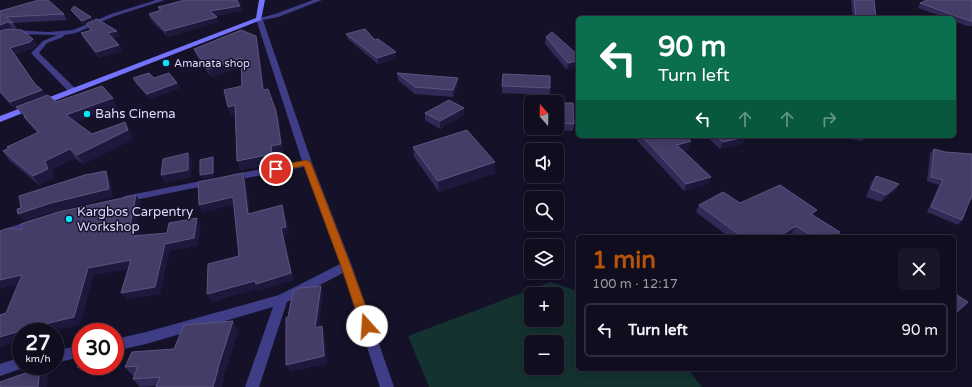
<!DOCTYPE html>
<meta charset="utf-8">
<style>
:root{--surface:#0f0d1e;--page:#181627;--text:#f1f3f6;--muted:#9b9ca4;--line:#2f2d3c;--accent:#b45309}
body{margin:0;font-family:"Varela Round",sans-serif;background:var(--page);color:var(--text);height:100vh;display:flex;flex-direction:column;font-size:15px;white-space:nowrap}
*{box-sizing:border-box;margin:0}
p{font-size:13px;color:var(--muted)}
.icon{flex:none;width:22px;height:22px;fill:none;stroke:currentColor;stroke-width:2;stroke-linecap:round;stroke-linejoin:round}
.map{position:relative;flex:1;overflow:hidden}
.drawer{position:absolute;left:576px;top:235px;width:380px;height:136px;display:flex;flex-direction:column;background:var(--surface);border-radius:6px;box-shadow:0 2px 10px #0003,0 0 0 1px var(--line)}
.drawer>*{flex:none}
.hud{position:absolute;left:576px;top:16px;width:380px;height:122px;border-radius:6px;box-shadow:0 2px 10px #0003,0 0 0 1px var(--line);background:#0b6e4f;color:#fff;overflow:hidden}
.needle{width:26px;rotate:340deg}
.controls{position:absolute;left:524px;top:95px;display:grid;gap:8px}
.controls a{display:grid;place-items:center;width:40px;height:40px;border-radius:6px;background:var(--surface);box-shadow:0 2px 10px #0003,0 0 0 1px var(--line);font-size:20px}
.speed{position:absolute;left:12px;top:323px;display:flex;gap:8px;font-size:20px;font-weight:700;text-align:center}
.speed>*{display:grid;place-content:center;width:52px;height:52px;border-radius:50%;background:var(--surface);box-shadow:0 2px 10px #0003,0 0 0 1px var(--line);line-height:1}
.speed small{font-size:10px;font-weight:400}
.speed .limit{border:6px solid #d22;background:#fff;color:#111}
.pin{position:absolute;display:grid;place-items:center;width:34px;height:34px;color:#fff;margin:-17px;border:2px solid #fff;border-radius:50%;box-shadow:0 1px 4px #0007}
.me{position:absolute;width:44px;margin:-22px;rotate:341deg;stroke-linejoin:round;filter:drop-shadow(0 0 3px #0008)}
.turn{display:flex;align-items:center;gap:14px;height:84px;padding:0 16px;font-size:18px}
.turn .icon{width:52px;height:52px;stroke-width:2.5}
.turn b{display:block;font-size:28px;line-height:34px}
.lanes{display:flex;align-items:center;height:38px;padding:0 16px;background:#0003;justify-content:center;gap:20px;direction:ltr}
.lanes .off{opacity:.35}
.round{display:grid;place-items:center;flex:none;width:42px;height:42px;border-radius:6px;background:var(--page)}
.overview{display:flex;align-items:center;justify-content:space-between;height:68px;padding:0 16px}
h1{font-size:24px;font-weight:700;line-height:30px;color:var(--accent)}
ul{padding:0;list-style:none}
li{display:flex;align-items:center;gap:12px;height:54px;margin:0 8px 6px;padding:0 8px;border:2px solid var(--line);border-radius:6px}
li div{flex:1}
li b{display:block;font-size:15px}
li em{font-style:normal}
.map>svg:first-child{display:block}
</style>
<div class="map">
<svg width="972" height="387" viewBox="0 0 972 387">
<rect width="100%" height="100%" fill="#141128"/>
<path fill="#143230" fill-rule="evenodd" d="M551 282 578 291V369H688L702 387H429L408 336ZM531 294H557V320H531ZM531 342H557V368H531Z"/>
<g fill="none" stroke-linecap="round" stroke-linejoin="round">
<path fill="#3f3d86" fill-rule="evenodd" d="M156 0H165L115 16 76 33 64 35 63 37 47 43 39 53 76 89 77 91 73 93H70L31 53 43 41 57 35 12 34 0 37V33L12 30 48 32 73 30 111 14Z
M313 0H322L278 17 263 20 312 163 352 266 394 387H380L343 273 287 302 259 387H245L273 307 146 344 115 351V339L146 332 279 295 340 264 304 167 231 181 226 178 231 175 302 161 256 19 275 14Z
M211 179 216 182 214 184 125 202 120 199 125 196Z
M34 219 38 220 39 223 38 226 0 239V231Z
M81 345V357L55 363V351Z
M21 357V366H26V367L0 376V364Z"/>
<path fill="#7473fb" fill-rule="evenodd" d="M259 0H265L261 20 0 122V116L256 18Z"/>
</g>
<path fill="#322a56" d="M851 0H874L876 18H853Z
M972 0V26H967L954 21V18H946L918 8 920 3Z
M240 6 242 11 216 16 218 22 168 37 151 20 149 14 159 11 158 7Z
M71 10 91 17 93 20 83 24 73 13Z
M0 11 64 14 67 20 13 23 17 29H9L33 39 37 45 33 48 15 54 35 84 42 90 46 95 56 102 117 107 75 122 92 134 125 122 133 139 83 164 75 158 52 169 54 178 39 185 9 160 3 151 8 149 7 147 37 133 30 125 17 108 15 109 6 100 1 93Z
M86 24 120 36 113 38 122 51 99 58 84 39 81 33 90 31Z
M346 34 375 40 396 52V58L378 64 348 39Z
M256 36 258 44 264 90 279 120 283 153 274 155V163L241 170 237 161 235 114 231 115 228 107 242 86 241 67 211 77 197 57 194 49Z
M546 37 578 55 567 70 545 44Z
M397 73 458 85 453 97 415 94 398 80Z
M133 78H154L180 88 150 99 136 84Z
M502 86 550 88V95L502 93Z
M557 103 574 124 573 131 549 130V128H557Z
M464 108V115L440 129 425 120V113Z
M633 136H685L689 149 683 150 711 177 708 184 684 191Z
M708 136H753L746 138 744 136 745 137 742 144 720 149 708 138Z
M839 136H865L862 141 840 137Z
M413 147 495 173 439 192 414 157Z
M934 149 945 152 972 154V199L969 203 968 202 962 220 958 225 927 212 939 185 927 181 930 153Z
M876 176 899 184 894 192 881 202 866 197 871 183Z
M740 203 814 216 837 237H798L792 233 786 237H729L696 212 699 205Z
M238 331 223 378 224 379 157 386 140 387 133 379 134 376H133L125 367 174 349Z
M81 366H98L96 370 81 371 77 367Z"/>
<path fill="#1e183c" d="M240 6 242 11 212 17 210 11Z
M91 17 93 20 83 24 82 21Z
M217 17 218 22 168 37 165 31Z
M8 22 12 29 0 32V25Z
M117 31 120 36 111 39 108 33Z
M256 36 258 44 266 98 263 90Z
M33 39 37 45 33 48 14 54 10 48Z
M119 45 122 51 99 58 96 52Z
M396 52V58L378 64 377 58Z
M241 58 244 66 211 77 208 69Z
M578 61V67L567 70 568 63Z
M458 78V85L453 97V90Z
M177 83 180 88 150 99 147 94Z
M42 90 46 97 15 109 10 102Z
M113 98 117 107 71 124 66 115Z
M235 105 238 114 231 115 228 107Z
M464 108V115L440 129V121Z
M276 111 279 120 283 153 274 155V163L241 170 237 161 271 146Z
M125 122 133 139 83 164 77 155Z
M747 136H753L746 138Z
M745 137 742 144 720 149 723 142Z
M691 141 689 149 675 152 677 145Z
M70 149 75 158 52 169 54 178 39 185 33 176 45 161Z
M188 153 192 161 191 177 165 183 161 175Z
M213 157 214 161V177L202 179 200 175Z
M495 162V173L439 192 438 181Z
M106 171 110 178 113 197 57 211 24 221 18 214Z
M243 173 246 180 251 221 248 214Z
M711 177 708 184 684 191 686 184Z
M899 184 894 192 881 202 886 195Z
M136 195 141 202 136 226V225L141 232 136 244 132 236 130 226Z
M233 197 237 204 202 213 199 205Z
M282 205 285 212 289 234 284 236 294 280 259 291 258 289 212 302 207 294 281 228Z
M817 210 813 217 811 214Z
M197 218 201 225 198 246 170 251 160 294 127 300 121 293 165 244Z
M796 226 792 233 786 237H778Z
M840 232 837 237H834Z
M131 260 136 268 94 275 80 325 48 332H21V340L0 347V337L88 268Z
M22 275 29 282 0 289V280Z
M321 286 323 294 318 335 315 328Z
M233 321 238 331 223 378 224 379 222 387H213L217 371Z
M322 326 325 334 327 364 290 372 286 365Z
M93 366H98L96 370 92 367Z
M40 368 48 375 47 387H38Z"/>
<path fill="#443d68" stroke="#5c557f" d="M39 0H48L64 14 6 17 13 23 8 22 0 25V11Z
M185 0H237L240 6 210 11 217 17 165 31 149 14 161 10 158 7Z
M854 0H874L876 18H856Z
M927 0H972V22L970 21 920 3Z
M74 6 91 17 82 21 71 10Z
M97 19 117 31 108 33 119 45 96 52 81 33 92 30 86 24Z
M8 29 22 30 33 39 30 42 10 48 35 84 42 90 10 102 1 93 0 91V31Z
M365 29 375 40 378 39 396 52 377 58 346 34Z
M241 30 256 36 263 90 268 89 276 111 281 144 271 146 272 154 237 161 235 105 228 107 224 90 242 86 241 58 208 69 194 49Z
M552 32 578 55V61L568 63 546 37Z
M149 73 154 78 169 73 177 83 147 94 133 78Z
M397 73 458 78 453 90 415 87Z
M503 74 550 76V88L502 86Z
M102 86 113 98 66 115 92 134 125 122 128 130 77 155 70 149 45 161 48 169 33 176 3 151 9 148 7 147 39 132 24 117 26 116 16 107 48 95 56 102Z
M449 100 464 108 440 121 425 113Z
M557 103H573L574 124 557 123Z
M467 130 495 162 438 181 413 147Z
M642 136H685L691 141 677 145 711 177 686 184Z
M716 136H744L745 137 723 142Z
M934 149 945 152 972 154V197H971L962 220 931 207 943 180 931 177Z
M188 153V170L161 175 163 159Z
M213 157V173L200 175V160Z
M106 171 109 189 51 203 18 214 17 209 21 208 19 196 85 175Z
M243 173 248 214 282 205 286 227 281 228 291 273 256 284 255 281 207 294 208 264 239 256 233 197 199 205 198 182Z
M876 176 899 184 886 195 871 189Z
M780 185 817 210 811 214 840 232 834 237H814L796 226 778 237H742L699 205 723 192 740 203Z
M136 195 130 226 136 225 132 236 167 233 169 223 197 218 194 238 165 244 155 287 121 293 131 260 88 268 74 317 33 327 0 337V315L6 313 22 275 0 280V231L9 228 22 230 21 224 58 212Z
M321 286 315 328 322 326 324 356 286 365V318L288 317 293 292 299 288Z
M954 293 968 302 954 315Z
M233 321 217 371 218 370 213 387H156L160 377 133 379 138 366 125 367 132 352 174 349 184 325Z
M81 360V366H93L92 367H77Z
M40 368 38 387H0V382Z"/>
<path fill="#b45309" stroke="#753606" d="M307 160 311 163 351 266 373 326 371 330 367 331 363 330 361 326 341 266 304 166 276 171 272 169 276 166Z"/>
<g fill="#0be4f8" stroke="#141128" stroke-width="1.5">
<circle cx="166" cy="63" r="4"/>
<circle cx="87" cy="114" r="4"/>
<circle cx="69" cy="219" r="4"/>
</g>
<g text-anchor="middle" dominant-baseline="central" stroke-width="3" stroke-linejoin="round" paint-order="stroke">
<g font-size="11" fill="#ddd9fe" stroke="#141128" text-anchor="start">
<text x="174" y="63">Amanata shop</text>
</g>
<g font-size="13" fill="#ddd9fe" stroke="#141128" text-anchor="start">
<text x="95" y="114">Bahs Cinema</text>
<text x="77" y="212">Kargbos Carpentry<tspan x="77" dy="15">Workshop</tspan></text>
</g>
</g>
</svg>
<div class="controls">
<a><svg class="needle" viewBox="-14 -14 28 28"><path d="M0-13l5 13h-10z" fill="#e53935"/><path d="M0 13l5-13h-10z" fill="#9b9ca4"/></svg></a>
<a><svg class="icon" aria-label="sound" viewBox="0 0 24 24"><path d="M4 9h4l5-4v14l-5-4H4zM17 9q2 3 0 6"/></svg></a>
<a><svg class="icon" aria-label="search" viewBox="0 0 24 24"><circle cx="10" cy="10" r="6"/><path d="M15 15l6 6"/></svg></a>
<a><svg class="icon" aria-label="layers" viewBox="0 0 24 24"><path d="M12 4l9 5-9 5-9-5zM3 14l9 5 9-5"/></svg></a>
<a>+</a>
<a>−</a>
</div>
<div class="speed"><div>27<small>km/h</small></div><div class="limit">30</div></div>
<div class="pin" style="left:276px;top:169px;background:#d93025"><svg class="icon" aria-label="arrive" viewBox="0 0 24 24"><path d="M6 21V4h12l-3 4 3 4H6"/></svg></div>
<svg class="me" style="left:367px;top:326px" viewBox="-20 -20 40 40"><circle r="19" fill="#fff"/><path d="M0-13L10 11 0 6-10 11z" fill="#b45309"/></svg>
<div class="hud">
<div class="turn"><svg class="icon" aria-label="left" viewBox="0 0 24 24"><path d="M17 20v-9H6M10 6l-5 5 5 5"/></svg><div><b>90 m</b>Turn left</div></div>
<div class="lanes"><svg class="icon" aria-label="left" viewBox="0 0 24 24"><path d="M17 20v-9H6M10 6l-5 5 5 5"/></svg><svg class="icon off" aria-label="ahead" viewBox="0 0 24 24"><path d="M12 20V5M6 11l6-6 6 6"/></svg><svg class="icon off" aria-label="ahead" viewBox="0 0 24 24"><path d="M12 20V5M6 11l6-6 6 6"/></svg><svg class="icon off" aria-label="right" viewBox="0 0 24 24"><path d="M7 20v-9h11M14 6l5 5-5 5"/></svg></div>
</div>
<section class="drawer">
<div class="overview"><div><h1>1 min</h1><p>100 m · 12:17</p></div><a class="round"><svg class="icon" aria-label="close" viewBox="0 0 24 24"><path d="M6 6l12 12M18 6L6 18"/></svg></a></div>
<ul>
<li><svg class="icon" aria-label="left" viewBox="0 0 24 24"><path d="M17 20v-9H6M10 6l-5 5 5 5"/></svg><div><b>Turn left</b></div><em>90 m</em></li>
</ul>
</section>
</div>
